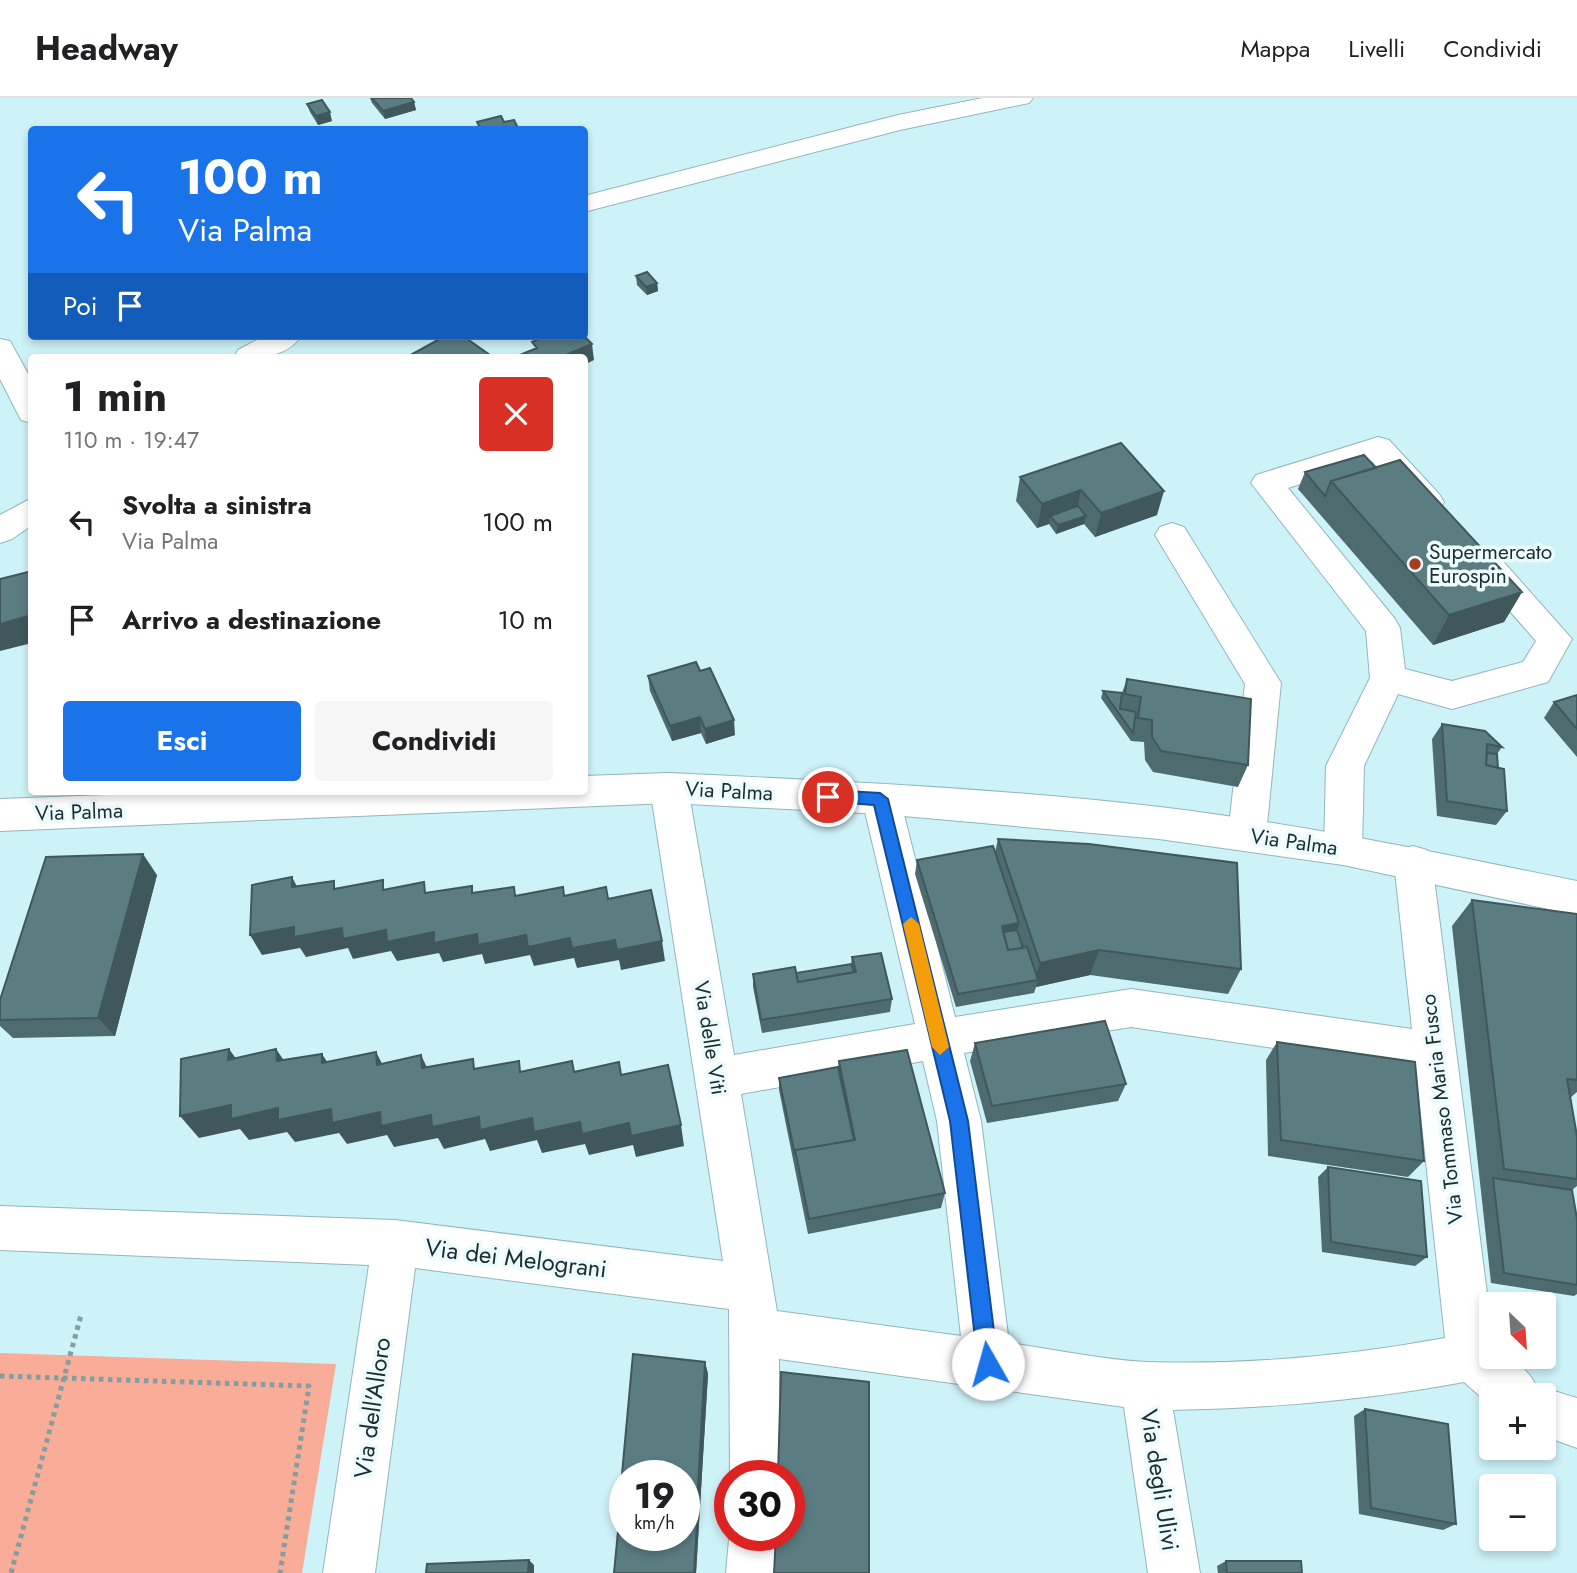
<!DOCTYPE html>
<html lang="it">
<meta charset="utf-8">
<style>
:root{--surface:#fff;--page:#f6f6f6;--text:#202124;--muted:#757577;--line:#e0e0e0;--accent:#1a73e8}
body{margin:0;font-family:Jost,sans-serif;background:var(--page);color:var(--text);height:100vh;display:flex;flex-direction:column;font-size:26px;white-space:nowrap}
*{box-sizing:border-box;margin:0}
p{font-size:23px;color:var(--muted)}
.icon{flex:none;width:38px;height:38px;fill:none;stroke:currentColor;stroke-width:2;stroke-linecap:round;stroke-linejoin:round}
.map{position:relative;flex:1;overflow:hidden}
.panel{position:absolute;left:28px;top:256px;width:560px;height:441px;display:flex;flex-direction:column;background:var(--surface);border-radius:7px;box-shadow:0 4px 10px #0003}
.panel>*{flex:none}
.banner{position:absolute;left:28px;top:28px;width:560px;height:214px;border-radius:7px;box-shadow:0 4px 10px #0003;background:#1a73e8;color:#fff;overflow:hidden}
.needle{width:46px;rotate:155deg}
.buttons{position:absolute;left:1479px;top:1194px;display:grid;gap:14px}
.buttons a{display:grid;place-items:center;width:77px;height:77px;border-radius:7px;background:var(--surface);box-shadow:0 4px 10px #0003;font-size:35px}
.speed{position:absolute;left:609px;top:1362px;display:flex;gap:14px;font-size:35px;font-weight:700;text-align:center}
.speed>*{display:grid;place-content:center;width:91px;height:91px;border-radius:50%;background:var(--surface);box-shadow:0 4px 10px #0003;line-height:1}
.speed small{font-size:18px;font-weight:400}
.speed .limit{border:10px solid #d22;background:#fff;color:#111}
.pin{position:absolute;display:grid;place-items:center;width:60px;height:60px;color:#fff;margin:-30px;border:4px solid #fff;border-radius:50%;box-shadow:0 2px 7px #0007}
.me{position:absolute;width:77px;margin:-38px;rotate:353deg;stroke-linejoin:round;filter:drop-shadow(0 0 5px #0008)}
.turn{display:flex;align-items:center;gap:24px;height:147px;padding:0 35px;font-size:32px}
.turn .icon{width:91px;height:91px;stroke-width:2.5}
.turn b{display:block;font-size:49px;line-height:60px}
.then{display:flex;align-items:center;height:66px;padding:0 35px;background:#0003;gap:14px;font-size:26px}
.round{display:grid;place-items:center;flex:none;width:74px;height:74px;border-radius:7px;background:var(--page)}
.overview{display:flex;align-items:center;justify-content:space-between;height:119px;padding:0 35px}
h1{font-size:42px;font-weight:700;line-height:52px}
.action{display:flex;gap:14px;margin-top:auto;padding:14px 35px}
.action a{flex:1;height:80px;border-radius:7px;background:var(--accent);color:#fff;font-size:28px;font-weight:700;line-height:80px;text-align:center}
.action a+a{background:var(--page);color:var(--text)}
ul{padding:0;list-style:none}
li{display:flex;align-items:center;gap:21px;height:98px;padding:0 35px}
li div{flex:1}
li b{display:block;font-size:26px}
li em{font-style:normal}
header{display:flex;align-items:center;gap:42px;box-sizing:border-box;height:98px;padding:0 35px;background:var(--surface);border-bottom:2px solid var(--line)}
header strong{font-size:33px}
nav{display:flex;gap:38px;margin-inline-start:auto;font-size:24px}
.map>svg:first-child{display:block}
</style>
<header>
<strong>Headway</strong>
<nav><a>Mappa</a><a>Livelli</a><a>Condividi</a></nav>
</header>
<div class="map">
<svg width="1577" height="1475" viewBox="0 0 1577 1475">
<rect width="100%" height="100%" fill="#cdf2f8"/>
<path fill="#f9ac97" d="M0 1255 336 1266 302 1475H0Z"/>
<g fill="none" stroke-linecap="round" stroke-linejoin="round">
<g stroke="#92b6bc" stroke-width="2">
<path id="minor" d="M983 0H1033L1029 5 900 32 584 114V98L898 17Z
M264 238H301C286 261 258 259 234 259L238 252Z
M0 241 10 243 32 283V325L21 322 0 281Z
M1378 339 1389 342 1439 396 1444 404 1439 412C1411 420 1390 383 1372 363L1288 390 1395 521 1400 530 1405 571 1452 583 1523 564 1536 543 1464 461 1469 452 1481 449 1493 452 1572 541 1548 584 1452 611 1398 596 1364 668 1362 751 1357 762 1343 767 1329 762 1324 751 1326 668 1370 580 1366 533 1251 385 1256 377Z
M32 400V427L12 441 0 445V417Z
M1172 425 1184 429 1281 585 1266 737 1261 748 1247 753 1233 748 1228 737 1245 586 1155 437 1160 429Z
M669 675 682 679 688 690 734 957 915 926 862 701 868 690 881 686 894 690 900 701 955 919 1131 891 1412 931 1394 764 1399 752 1413 748 1427 752 1432 764 1491 1227V1258C1513 1258 1530 1272 1538 1292L1544 1290 1577 1300V1350L1544 1338V1297H1491V1308L1464 1284C1368 1302 1271 1310 1173 1312L1200 1475H1148L1124 1309 779 1261V1377L730 1379 729 1211 415 1170 375 1475H323L369 1167 0 1152V1108L395 1122 723 1163 650 690 656 679ZM1131 929 1416 971 1445 1240C1348 1258 1246 1267 1147 1264 1102 1262 1054 1251 1009 1245L981 1023 964 955ZM923 963 937 1023 961 1238 777 1213 741 996Z
M730 1431V1437H779L778 1475H726Z"/>
</g>
<g stroke="#92b6bc" stroke-width="2">
<path id="major" d="M669 675C833 683 997 690 1160 709 1301 726 1438 755 1577 783V817L1343 767 1159 741 881 716 669 705 0 733V701L210 693H584V678Z"/>
</g>
<path stroke="#829ea2" stroke-width="5" stroke-dasharray="4.5 4.5" stroke-linecap="butt" d="M0 1278 309 1288 280 1475
M11 1475 81 1217"/>
<use href="#minor" fill="#fff" fill-rule="evenodd"/>
<use href="#major" fill="#fff" fill-rule="evenodd"/>
</g>
<path fill="#4e6c70" fill-rule="evenodd" d="M370 0H411L414 4 416 12 385 21 372 5Z
M307 6 332 23 318 27 310 14Z
M636 178 657 185 658 193 647 197 637 187Z
M1121 345 1157 417 1095 439 1084 426 1056 436 1049 426 1037 430 1016 403 1020 379Z
M1376 370 1522 494 1504 524 1433 547 1298 391 1305 374Z
M648 578 735 637 706 646 701 635 672 643 650 593Z
M1127 581 1248 667 1238 689 1153 674 1145 662 1144 644 1131 643 1101 600 1103 593 1122 595Z
M1577 597V659L1544 620 1554 604Z
M1442 626 1502 649 1497 656 1498 670 1507 713 1496 727 1437 718 1432 641Z
M998 741 1241 871 1228 896 1090 877 1036 889 1034 895 956 909 915 776 917 762 995 754Z
M157 777 115 938 13 940 0 928V902Z
M1472 802 1577 816V994L1570 1000 1577 1038V1088L1572 1092 1577 1121V1196L1574 1198 1491 1185 1452 828Z
M852 859 892 901 890 914 762 935 753 889V876L796 875 851 866Z
M1277 944 1424 1063 1408 1079 1268 1058 1266 962Z
M975 945 1126 986 1118 1003 987 1025 970 963Z
M839 963 945 1095 941 1110 808 1136 779 992V980L838 969Z
M1328 1069 1427 1159 1415 1168 1322 1154 1318 1079Z
M633 1256 705 1264 708 1276 696 1475H614L619 1423 618 1420ZM625 1377H684V1437H625Z
M1365 1311 1456 1426 1443 1432 1359 1416 1354 1318Z
M1226 1463 1302 1475H1218L1217 1468Z"/>
<path fill="#40585b" d="M414 4 416 12 385 21 383 13Z
M330 14 332 23 318 27 316 18Z
M657 185 658 193 647 197 646 189Z
M592 246 594 262 584 267V259H561Z
M1081 392 1076 416 1050 418 1049 426 1037 430 1042 406Z
M1164 393 1157 417 1095 439 1101 415Z
M1086 418 1084 426 1056 436 1058 427Z
M1522 494 1504 524 1433 547 1449 517Z
M32 517V545L0 553V526Z
M700 619 701 635 672 643 670 628Z
M734 622 735 637 706 646 705 631Z
M143 756 157 777 115 938 98 920Z
M292 779 303 800 292 789Z
M1019 825 1016 838 1002 841V828Z
M294 829 342 830 615 842 619 862 577 870 574 860 534 868 530 857 485 866 482 856 443 864 439 855 397 863 391 853 353 861 348 850 306 859 300 850 262 857 250 837Z
M662 843 665 863 621 872 617 852Z
M1099 852 1090 877 1036 889 1038 882H1034L1040 865Z
M229 951 246 974 228 962Z
M276 951 292 974 277 963Z
M376 954 388 977 377 967Z
M322 956 337 979 322 965Z
M421 957 432 980 422 970Z
M231 1007 278 1010 331 1011 431 1017 532 1020 580 1024 681 1027 684 1048 636 1059 633 1047 589 1057 585 1046 542 1055 537 1042 490 1053 485 1041 444 1051 438 1040 394 1049 387 1037 347 1046 339 1035 295 1044 287 1034 249 1042 240 1031 199 1040 180 1018Z
M705 1264 708 1276 696 1475H694Z
M529 1462 534 1467V1475H528Z"/>
<path fill="#5b7d82" stroke="#40585b" stroke-width="2" d="M372 0H411L414 4 383 13Z
M322 2 330 14 316 18 307 6Z
M501 18 504 24 514 22 519 32H473L480 30 477 24Z
M647 174 657 185 646 189 636 178Z
M445 238H463L490 257 486 259H407Z
M547 238H584L592 246 561 259H515L537 250 532 244Z
M1121 345 1164 393 1101 415 1081 392 1042 406 1020 379Z
M1364 357 1376 370 1331 383 1325 398 1305 374Z
M1400 362 1522 494 1449 517 1331 383Z
M1078 408 1086 418 1058 427 1050 418Z
M32 473V517L0 526V481Z
M696 564 700 573 710 570 734 622 705 631 700 619 670 628 648 578Z
M1127 581 1251 601 1248 667 1161 653 1152 639V622L1138 620 1141 599 1125 596Z
M1103 593 1122 595 1120 611 1136 614 1133 635Z
M1577 597V631L1554 604Z
M1442 626 1485 633 1502 649 1487 646 1486 667 1504 671 1507 713 1447 703Z
M1487 655 1497 656 1498 670 1486 667Z
M998 741 1089 746 1237 765 1241 871 1099 852 1040 865Z
M993 748 1019 825 1002 828 1008 852 1027 849 1038 882 958 896 917 762Z
M143 756 98 920 0 922V902L46 759Z
M292 779V789L334 783V791L383 782V792L424 784 425 795 472 788V795L514 789 515 798 563 789 564 798 606 789 608 801 651 792 662 843 617 852 615 842 572 850 570 840 528 849 526 837 478 847 477 836 434 845V834L387 844 386 832 343 841 342 830 294 839V829L250 837 252 787Z
M1472 802 1577 816V982L1567 981 1577 1038V1081L1504 1071Z
M1017 832 1023 850 1008 852 1003 834Z
M881 855 892 901 761 922 753 876 795 869 798 884 856 874 852 859Z
M851 866 854 874 798 884 796 875Z
M1105 923 1126 986 992 1008 975 945Z
M1277 944 1415 964 1424 1063 1281 1042Z
M229 951 228 962 276 951 277 963 322 956V965L376 954 377 967 421 957 422 970 473 961 474 971 519 963 520 974 572 963 574 974 619 964 621 977 668 967 681 1027 631 1038 629 1025 582 1036 580 1024 534 1034 532 1020 480 1032 479 1019 432 1029 431 1017 381 1028 380 1014 332 1025 331 1011 278 1022V1010L231 1021V1007L180 1018 181 961Z
M907 952 945 1095 809 1121 795 1052 855 1042 839 963Z
M838 969 854 1042 795 1052V1057L779 980Z
M1328 1069 1421 1083 1427 1159 1331 1144Z
M1493 1080 1572 1092 1577 1121V1187L1504 1175Z
M633 1256 705 1264 696 1423 684 1422V1377H625V1421L618 1420Z
M781 1274 869 1284V1475H774L776 1437H789V1377H778Z
M1365 1311 1448 1326 1456 1426 1371 1410Z
M619 1423H625V1437H684V1425H697L694 1475H614Z
M529 1462 528 1475H426L427 1466Z
M1226 1463H1301L1302 1475H1227Z"/>
<path fill="#1a73e8" stroke="#114b97" stroke-width="2" d="M828 692 880 695 888 701 968 1023 998 1266 995 1273 988 1276 981 1273 978 1266 950 1023 874 707 822 703 820 699Z"/>
<path fill="#f59e0b" d="M911 819 919 826 949 949 940 957 932 949 903 826Z"/>
<circle fill="#a53d20" stroke="#ecfbfd" stroke-width="2.5" cx="1415" cy="466" r="7"/>
<g text-anchor="middle" dominant-baseline="central" stroke-width="7" stroke-linejoin="round" paint-order="stroke">
<g font-size="21" fill="#1d2c2e" stroke="#ecfbfd" text-anchor="start">
<text x="1429" y="454">Supermercato<tspan x="1429" dy="24">Eurospin</tspan></text>
</g>
<g font-size="21" fill="#1d2c2e" stroke="#ecfbfd">
<text transform="translate(729 693) rotate(3)">Via Palma</text>
<text transform="translate(79 714) rotate(-2)">Via Palma</text>
<text transform="translate(1294 744) rotate(8)">Via Palma</text>
<text transform="translate(710 940) rotate(81)">Via delle Viti</text>
<text transform="translate(1442 1011) rotate(-97)">Via Tommaso Maria Fusco</text>
</g>
<g font-size="24" fill="#1d2c2e" stroke="#ecfbfd">
<text transform="translate(516 1160) rotate(7)">Via dei Melograni</text>
<text transform="translate(372 1310) rotate(-82)">Via dell'Alloro</text>
<text transform="translate(1160 1382) rotate(81)">Via degli Ulivi</text>
</g>
</g>
</svg>
<div class="buttons">
<a><svg class="needle" viewBox="-14 -14 28 28"><path d="M0-13l5 13h-10z" fill="#e53935"/><path d="M0 13l5-13h-10z" fill="#757577"/></svg></a>
<a>+</a>
<a>−</a>
</div>
<div class="speed"><div>19<small>km/h</small></div><div class="limit">30</div></div>
<div class="pin" style="left:828px;top:699px;background:#d93025"><svg class="icon" aria-label="arrive" viewBox="0 0 24 24"><path d="M6 21V4h12l-3 4 3 4H6"/></svg></div>
<svg class="me" style="left:988px;top:1266px" viewBox="-20 -20 40 40"><circle r="19" fill="#fff"/><path d="M0-13L10 11 0 6-10 11z" fill="#1a73e8"/></svg>
<div class="banner">
<div class="turn"><svg class="icon" aria-label="left" viewBox="0 0 24 24"><path d="M17 20v-9H6M10 6l-5 5 5 5"/></svg><div><b>100 m</b>Via Palma</div></div>
<div class="then">Poi<svg class="icon" aria-label="arrive" viewBox="0 0 24 24"><path d="M6 21V4h12l-3 4 3 4H6"/></svg></div>
</div>
<section class="panel">
<div class="overview"><div><h1>1 min</h1><p>110 m · 19:47</p></div><a class="round" style="background:#d93025;color:#fff"><svg class="icon" aria-label="close" viewBox="0 0 24 24"><path d="M6 6l12 12M18 6L6 18"/></svg></a></div>
<ul>
<li><svg class="icon" aria-label="left" viewBox="0 0 24 24"><path d="M17 20v-9H6M10 6l-5 5 5 5"/></svg><div><b>Svolta a sinistra</b><p>Via Palma</p></div><em>100 m</em></li>
<li><svg class="icon" aria-label="arrive" viewBox="0 0 24 24"><path d="M6 21V4h12l-3 4 3 4H6"/></svg><div><b>Arrivo a destinazione</b></div><em>10 m</em></li>
</ul>
<div class="action"><a>Esci</a><a>Condividi</a></div>
</section>
</div>
